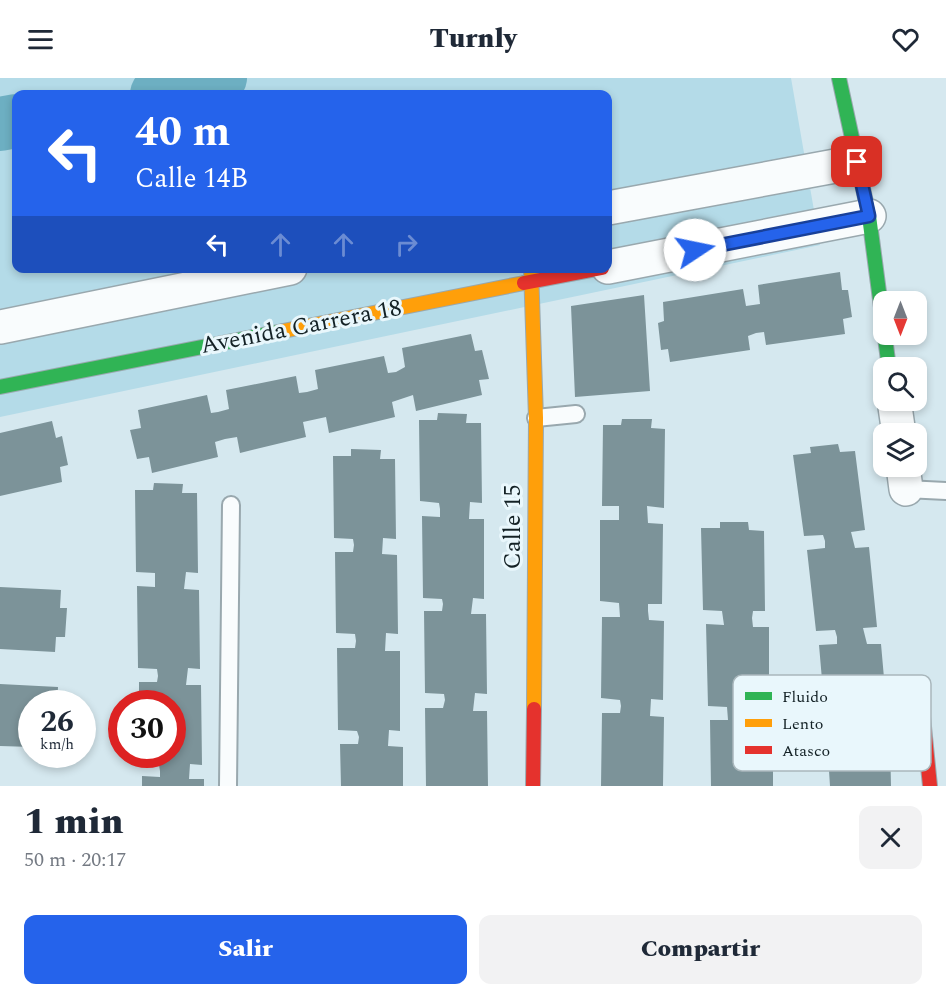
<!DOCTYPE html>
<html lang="es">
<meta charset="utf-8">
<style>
:root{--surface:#fff;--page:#f2f2f3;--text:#1f2937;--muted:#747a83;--accent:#2563eb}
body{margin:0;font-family:Spectral,serif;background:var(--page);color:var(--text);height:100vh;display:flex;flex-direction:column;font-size:22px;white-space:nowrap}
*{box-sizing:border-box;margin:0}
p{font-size:20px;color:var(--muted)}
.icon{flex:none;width:33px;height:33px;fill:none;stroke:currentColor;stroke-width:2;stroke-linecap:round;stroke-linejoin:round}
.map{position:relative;height:708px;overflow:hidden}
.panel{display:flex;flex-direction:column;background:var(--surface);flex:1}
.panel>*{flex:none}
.banner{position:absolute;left:12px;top:12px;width:600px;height:183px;border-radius:12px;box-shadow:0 3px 9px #0003;background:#2563eb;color:#fff;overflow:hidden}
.needle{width:39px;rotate:180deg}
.tools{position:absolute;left:873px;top:213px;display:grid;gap:12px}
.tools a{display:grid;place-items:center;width:54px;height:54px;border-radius:12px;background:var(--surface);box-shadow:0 3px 9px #0003;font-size:30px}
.speed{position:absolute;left:18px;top:612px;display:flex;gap:12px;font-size:30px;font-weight:700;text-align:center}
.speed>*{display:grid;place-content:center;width:78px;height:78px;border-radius:50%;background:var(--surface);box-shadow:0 3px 9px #0003;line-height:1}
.speed small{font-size:15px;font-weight:400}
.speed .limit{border:9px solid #d22;background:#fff;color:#111}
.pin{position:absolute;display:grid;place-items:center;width:51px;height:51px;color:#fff;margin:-26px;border-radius:12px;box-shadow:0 3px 9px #0006}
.me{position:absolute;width:66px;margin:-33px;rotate:79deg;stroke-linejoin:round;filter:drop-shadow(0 0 4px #0008)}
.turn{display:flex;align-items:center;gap:21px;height:126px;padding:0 24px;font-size:27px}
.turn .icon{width:78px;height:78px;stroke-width:2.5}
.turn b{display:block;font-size:42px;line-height:51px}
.lanes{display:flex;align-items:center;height:57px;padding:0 24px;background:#0003;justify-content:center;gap:30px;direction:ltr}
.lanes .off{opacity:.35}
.round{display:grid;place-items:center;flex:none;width:63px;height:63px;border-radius:12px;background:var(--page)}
.headline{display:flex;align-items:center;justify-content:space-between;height:102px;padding:0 24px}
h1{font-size:36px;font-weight:800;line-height:45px}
.action{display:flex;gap:12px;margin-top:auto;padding:12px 24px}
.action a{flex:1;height:69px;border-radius:12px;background:var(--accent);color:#fff;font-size:24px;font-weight:800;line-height:69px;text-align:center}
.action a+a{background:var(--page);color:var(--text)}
header{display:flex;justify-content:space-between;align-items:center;height:78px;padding:0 24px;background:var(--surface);font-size:27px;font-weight:800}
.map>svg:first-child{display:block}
</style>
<header><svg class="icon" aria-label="menu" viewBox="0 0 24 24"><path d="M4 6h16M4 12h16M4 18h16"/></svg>Turnly<svg class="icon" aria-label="heart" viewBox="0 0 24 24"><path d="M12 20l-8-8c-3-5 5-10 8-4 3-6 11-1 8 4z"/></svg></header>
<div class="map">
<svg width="946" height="708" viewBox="0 0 946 708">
<rect width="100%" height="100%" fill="#d5e8ef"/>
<path fill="#b4dbe8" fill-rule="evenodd" d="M0 0H791L820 167 0 339ZM16 16H608V190H16Z"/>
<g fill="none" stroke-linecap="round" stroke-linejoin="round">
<path stroke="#6dafc2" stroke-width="54" d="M157 16 220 0
M0 46 16 43"/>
</g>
<path fill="#7c9399" d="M840 194 842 212H848L852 239 843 241 845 256 766 267 764 254 756 255 748 258 750 272 670 284 668 271 661 272 658 245 664 243 663 224 743 211 746 228 760 226 758 207Z
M644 217 650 313 575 319 571 228Z
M471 256 475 273 482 272 489 301 479 302 482 317 416 333 413 317 392 324 395 339 329 355 326 339 303 344 306 359 240 375 237 359 225 361 215 364 218 379 152 395 149 379 137 381 130 352 141 350 138 332 207 317 211 335 218 334 229 331 226 312 296 298 299 315 307 314 318 311 315 292 384 278 388 295 396 294 405 289 402 270Z
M438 335 467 336 466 345H481L482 425 470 424 469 441H484V521L473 520 471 536H486L487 616 475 615 473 633H487L488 708H426L425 630H443L445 622 444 616 425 615 424 533H442L443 526 442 521 423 520 422 438 440 439V431L439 425 420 423 419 342H437Z
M622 341H652L651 350 665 351 664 430 647 428 648 445 663 446 662 526H648V533L649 542 664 543 663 622 651 621 650 638 664 639 663 708H601L602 635H620L621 628 620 622 601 620 602 539H620L619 525 600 523V442H619V428H602L603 347H621Z
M52 343 56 360 62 358 68 387 60 389 62 404 0 418V355Z
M838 366 840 374 855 373 865 452 851 454 855 470 869 469 877 549 863 550 867 566H881L888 645 873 647 875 663H890L891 708H830L827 662H845L847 655 845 648H826L819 567 837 566V559L835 552 816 553 807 472 825 470V463L823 457 804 458 793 377 811 375 810 369Z
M351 371 381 372 380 381H395L396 461 383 460 382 476 397 477 398 556 386 555 385 573H400V653L389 652 388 668 403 669V708H341L340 666H358L359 659 357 653 338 652 337 570H355L356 563 355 556 336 555 335 474H353L354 467 353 461 334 460 333 378H351Z
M154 405 183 406 182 415H197L198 495 186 494 184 511 199 512 200 591 188 590 186 607H201L202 687 190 686 189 701H204V708H142V698L160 699V693L159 687 140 686 139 676H172V626H139V604H157L158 598 157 591 138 590 137 508 155 509V495L136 494 135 412H153Z
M720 444H748L749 452 764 453 765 533H753L752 540 753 549H769V629H755L757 644 773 645V708H711L710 642H728L727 629 708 628 706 546 724 547 722 533 703 532 701 450H720Z
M0 509 61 512 60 530H67L65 559H56L55 574 0 571Z
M0 606 58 609 57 626H32V669L0 668Z"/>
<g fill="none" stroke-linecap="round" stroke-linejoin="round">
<g stroke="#99a8ae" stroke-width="20">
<path id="lane" d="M536 340 576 336
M906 411 946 413
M228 708 231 427"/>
</g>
<g stroke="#99a8ae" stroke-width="36">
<path id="street" d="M608 130 857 84
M608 189 869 138
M0 249 290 190
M894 322 899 356
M903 388 906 411"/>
</g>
<g stroke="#99a8ae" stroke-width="16">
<path id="fast" d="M839 0 869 138 889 290
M0 309 283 253"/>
</g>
<g stroke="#99a8ae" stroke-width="16">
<path id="slow" d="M531 190 536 340 534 631
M283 253 524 205"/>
</g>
<g stroke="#99a8ae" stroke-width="16">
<path id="jam" d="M524 205 602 190
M921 619 930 708
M533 708 534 631"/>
</g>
<use href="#lane" stroke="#f9fcfd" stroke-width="16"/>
<use href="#street" stroke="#f9fcfd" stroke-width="33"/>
<use href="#fast" stroke="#30b455" stroke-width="14"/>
<use href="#slow" stroke="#ff9f0a" stroke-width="14"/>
<use href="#jam" stroke="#e5322d" stroke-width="14"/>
</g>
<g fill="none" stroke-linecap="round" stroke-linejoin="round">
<g stroke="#184099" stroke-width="15">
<path id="route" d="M695 172 869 138 857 84"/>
</g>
<use href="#route" stroke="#2563eb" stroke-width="10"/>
</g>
<g text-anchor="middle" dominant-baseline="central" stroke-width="6" stroke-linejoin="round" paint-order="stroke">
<g font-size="24" fill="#132125" stroke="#e9f7fc">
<text transform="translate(301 249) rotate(-11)">Avenida Carrera 18</text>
<text transform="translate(513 449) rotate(-90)">Calle 15</text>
</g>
</g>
<rect x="733" y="597" width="198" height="96" rx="9" fill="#e9f7fc" stroke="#a9b7bc" stroke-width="1.5"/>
<rect x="745" y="614" width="27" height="8" fill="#30b455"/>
<rect x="745" y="641" width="27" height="8" fill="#ff9f0a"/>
<rect x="745" y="668" width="27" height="8" fill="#e5322d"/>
<g font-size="16" fill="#132125">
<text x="782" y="624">Fluido</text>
<text x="782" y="651">Lento</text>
<text x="782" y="678">Atasco</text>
</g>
</svg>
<div class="tools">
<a><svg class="needle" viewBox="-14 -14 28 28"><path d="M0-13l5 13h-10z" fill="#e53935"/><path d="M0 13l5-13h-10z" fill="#747a83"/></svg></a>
<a><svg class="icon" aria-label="search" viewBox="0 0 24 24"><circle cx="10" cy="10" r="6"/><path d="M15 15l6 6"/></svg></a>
<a><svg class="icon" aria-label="layers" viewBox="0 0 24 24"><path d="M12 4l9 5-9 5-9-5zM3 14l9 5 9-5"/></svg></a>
</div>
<div class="speed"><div>26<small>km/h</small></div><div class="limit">30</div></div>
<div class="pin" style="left:857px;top:84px;background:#d93025"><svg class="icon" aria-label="arrive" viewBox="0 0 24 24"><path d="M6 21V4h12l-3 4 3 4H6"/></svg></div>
<svg class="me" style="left:695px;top:172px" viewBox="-20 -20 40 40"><circle r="19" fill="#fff"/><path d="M0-13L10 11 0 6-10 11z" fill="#2563eb"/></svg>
<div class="banner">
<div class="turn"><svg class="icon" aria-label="left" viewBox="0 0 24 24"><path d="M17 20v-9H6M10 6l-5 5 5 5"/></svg><div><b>40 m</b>Calle 14B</div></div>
<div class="lanes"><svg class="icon" aria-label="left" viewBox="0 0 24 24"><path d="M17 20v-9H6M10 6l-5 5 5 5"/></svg><svg class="icon off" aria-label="ahead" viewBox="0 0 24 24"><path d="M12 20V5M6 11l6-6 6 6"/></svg><svg class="icon off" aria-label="ahead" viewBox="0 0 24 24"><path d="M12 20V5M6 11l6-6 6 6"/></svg><svg class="icon off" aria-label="right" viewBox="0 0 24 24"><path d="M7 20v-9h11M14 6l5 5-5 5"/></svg></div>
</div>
</div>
<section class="panel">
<div class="headline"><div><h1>1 min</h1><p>50 m · 20:17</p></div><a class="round"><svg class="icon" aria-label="close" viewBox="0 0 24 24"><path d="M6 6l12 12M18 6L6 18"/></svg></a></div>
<div class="action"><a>Salir</a><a>Compartir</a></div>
</section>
